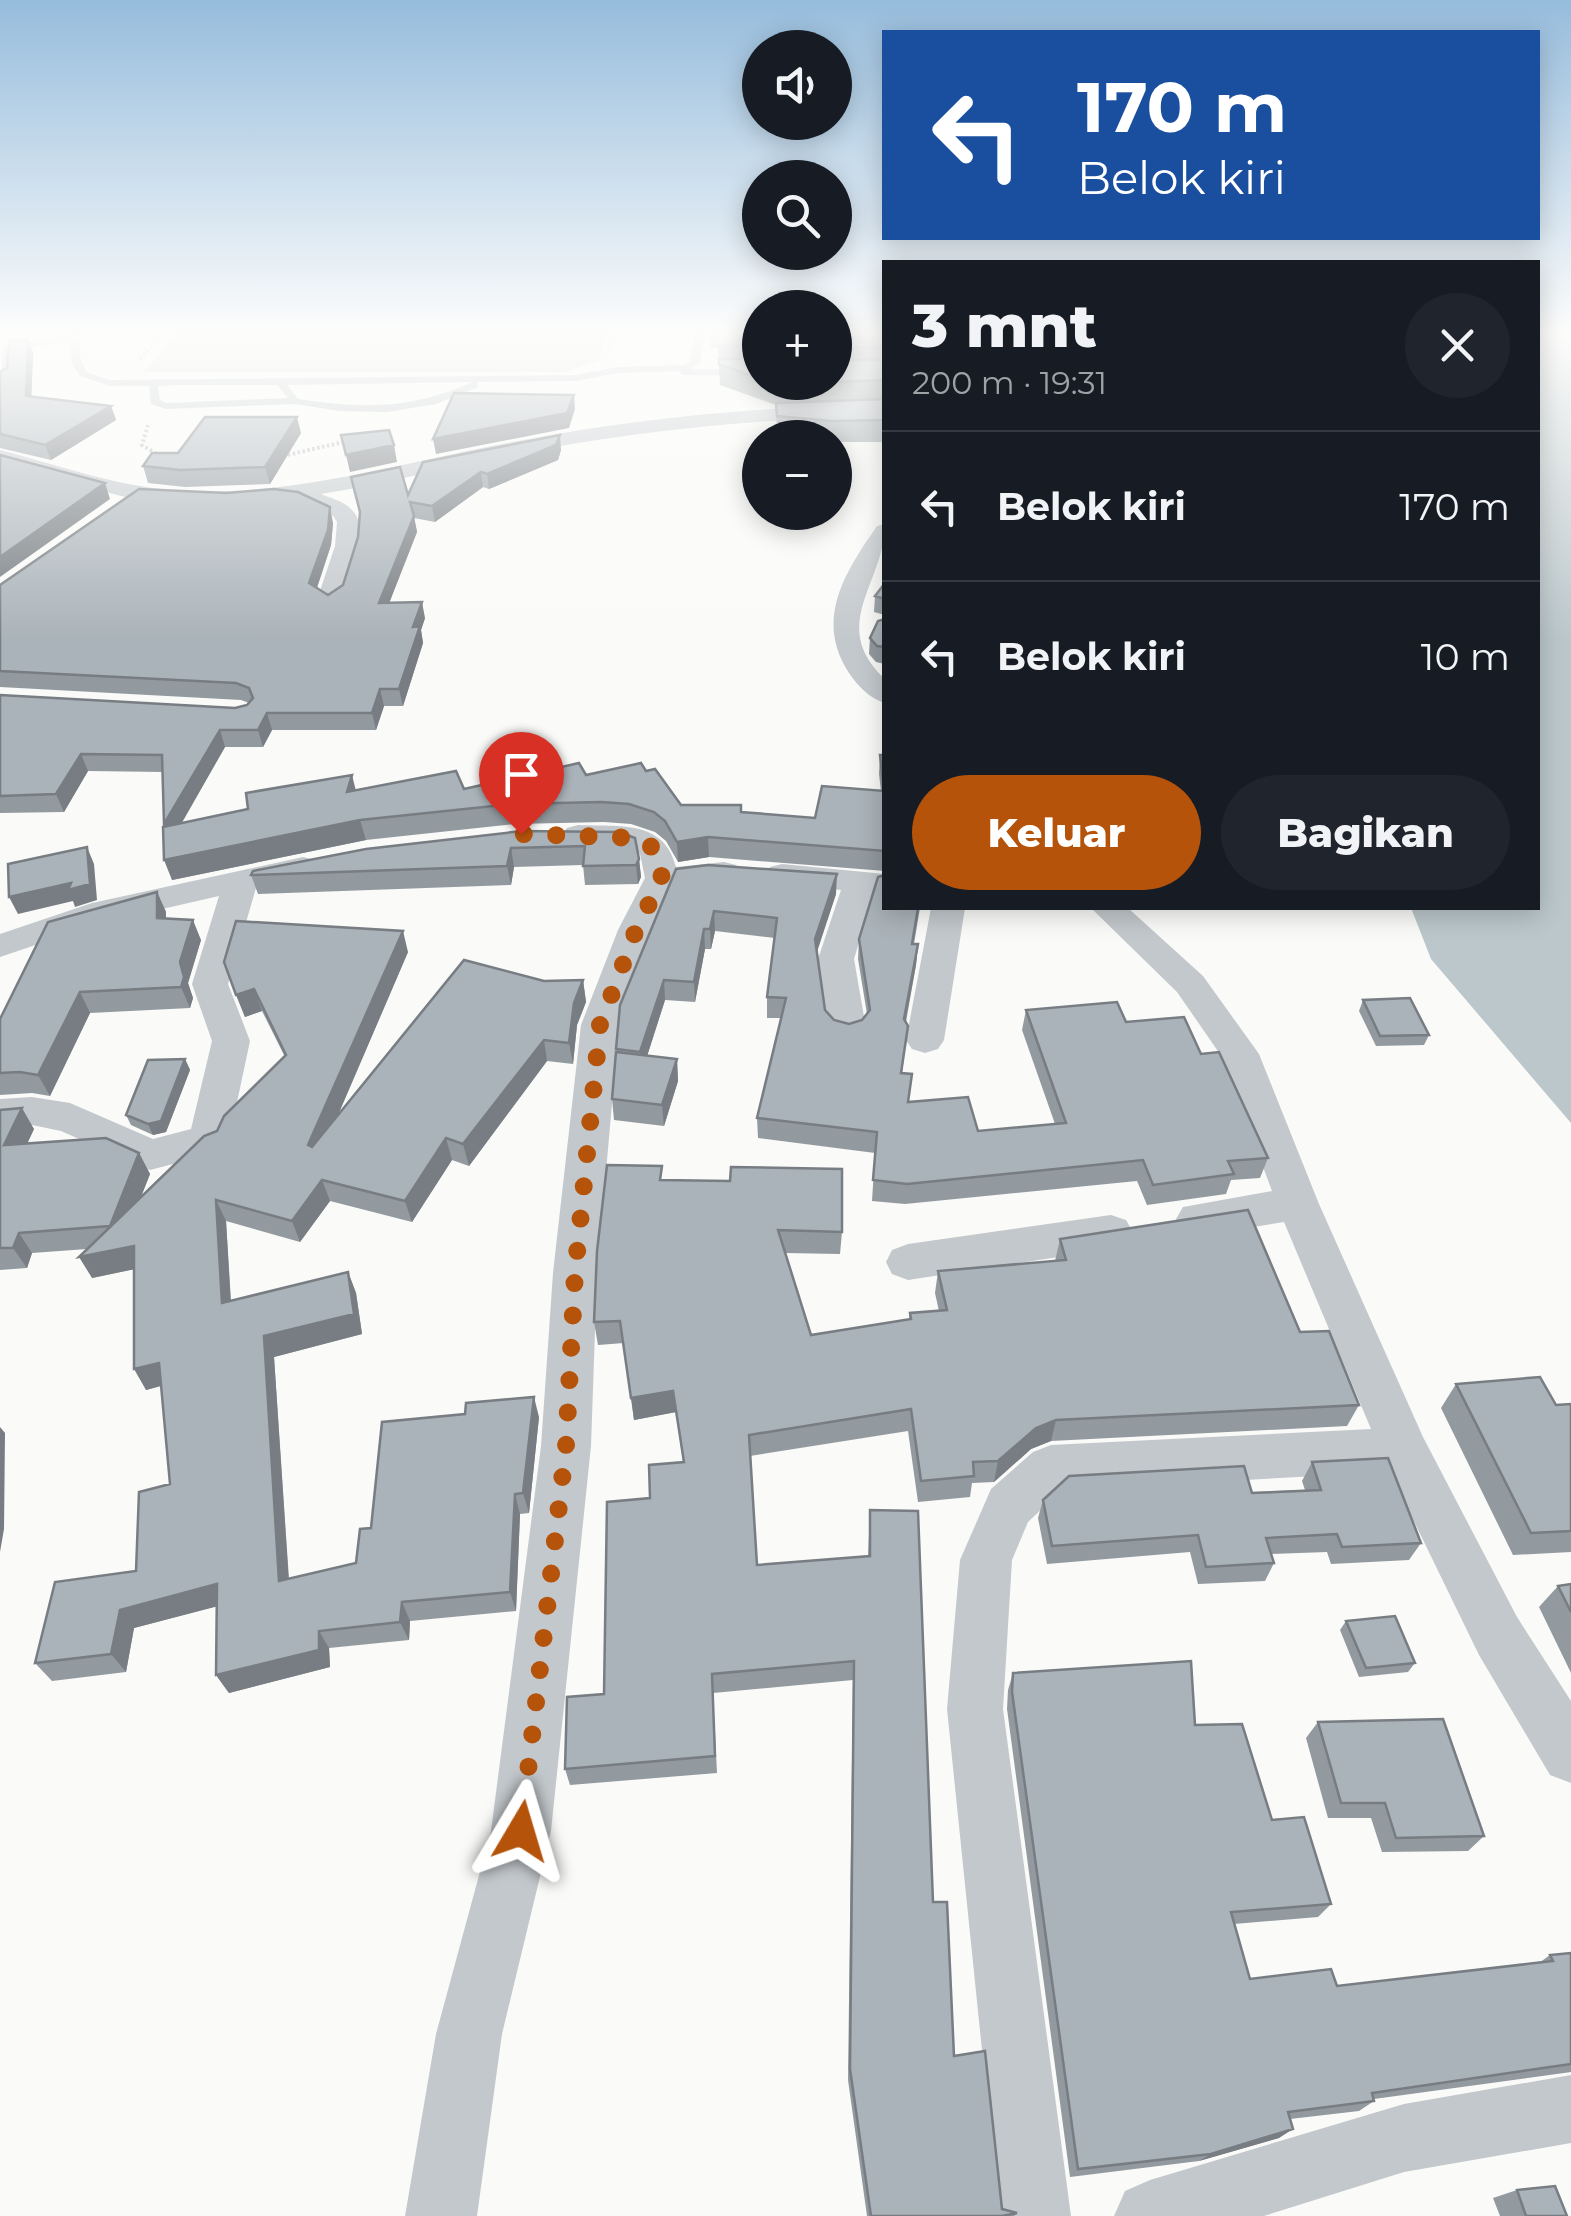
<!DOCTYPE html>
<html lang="id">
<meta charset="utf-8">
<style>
:root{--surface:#171b24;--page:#20242c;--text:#f1f3f6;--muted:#9ea1a6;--line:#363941;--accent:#b45309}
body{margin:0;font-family:Montserrat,sans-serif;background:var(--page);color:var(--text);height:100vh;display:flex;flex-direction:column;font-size:38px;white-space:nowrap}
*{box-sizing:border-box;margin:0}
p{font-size:32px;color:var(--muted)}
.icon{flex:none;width:55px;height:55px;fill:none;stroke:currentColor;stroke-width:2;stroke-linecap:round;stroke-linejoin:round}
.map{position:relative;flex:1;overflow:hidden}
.drawer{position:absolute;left:882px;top:260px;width:658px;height:650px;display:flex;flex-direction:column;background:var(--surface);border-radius:0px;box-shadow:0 5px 25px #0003}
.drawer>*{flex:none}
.hud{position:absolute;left:882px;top:30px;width:658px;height:210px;border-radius:0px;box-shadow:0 5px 25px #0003;background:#1a4fa0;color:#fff;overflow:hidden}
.buttons{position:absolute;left:742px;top:30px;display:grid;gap:20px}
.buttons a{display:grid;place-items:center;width:110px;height:110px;border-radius:50%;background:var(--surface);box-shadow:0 5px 25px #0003;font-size:50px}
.pin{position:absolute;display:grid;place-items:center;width:85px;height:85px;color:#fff;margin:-102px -42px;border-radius:50% 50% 50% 0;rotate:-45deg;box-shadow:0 0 10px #0007}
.pin .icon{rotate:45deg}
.me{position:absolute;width:110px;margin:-55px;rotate:7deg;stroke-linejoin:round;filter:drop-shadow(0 0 8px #0008)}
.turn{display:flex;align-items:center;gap:35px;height:210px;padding:0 30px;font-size:45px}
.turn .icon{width:130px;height:130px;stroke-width:2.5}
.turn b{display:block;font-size:70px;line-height:85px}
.round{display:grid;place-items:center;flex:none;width:105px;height:105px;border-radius:52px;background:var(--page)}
.overview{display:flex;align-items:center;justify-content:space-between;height:170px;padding:0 30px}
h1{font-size:60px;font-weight:800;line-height:75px}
.button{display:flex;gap:20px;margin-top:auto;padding:20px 30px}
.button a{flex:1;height:115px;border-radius:60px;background:var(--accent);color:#fff;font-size:40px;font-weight:800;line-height:115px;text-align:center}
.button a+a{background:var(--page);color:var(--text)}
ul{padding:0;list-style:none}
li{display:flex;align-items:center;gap:30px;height:150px;padding:0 30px;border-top:2px solid var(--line)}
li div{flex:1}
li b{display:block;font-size:38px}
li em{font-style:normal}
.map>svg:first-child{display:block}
</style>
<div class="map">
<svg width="1571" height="2216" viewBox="0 0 1571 2216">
<rect width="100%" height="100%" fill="#fafaf8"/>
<path fill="#dadfd7" d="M182 330H608L599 361 564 372H143Z"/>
<path fill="#bbc7cb" d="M1538 330H1571V1123L1431 959 1411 908H1538Z"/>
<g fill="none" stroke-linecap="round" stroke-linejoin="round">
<path stroke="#bbbfc2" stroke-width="4" stroke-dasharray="2.5 2.5" stroke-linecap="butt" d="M609 348 614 330
M140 359 166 330
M148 425 142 445 160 456
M283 456 348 441"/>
<path fill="#c3c8cc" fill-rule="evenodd" d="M69 330H79L80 357 86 372 110 380 576 375 618 367 684 365 690 361 696 330H706L700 362 691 369 760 370V376L682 375 678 371 618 373 576 381 477 382 478 387 436 404 387 412 340 411 295 404 166 409 151 404 149 386H110L80 376 72 363 70 341 11 351 8 382 0 384 3 347 70 335ZM473 382C412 409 363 409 298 399L287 385ZM177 385H277L288 398 167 403 160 400 158 386Z"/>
<path fill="#c3c8cc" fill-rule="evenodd" d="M885 405V417C758 418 632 431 507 456 445 468 383 484 321 494 330 498 343 501 350 508 374 529 350 575 343 600L330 608 317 600 335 546 337 522 333 516 292 499 232 505 140 501 0 464V450C62 466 120 488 185 491 294 496 401 463 507 443 632 419 758 406 885 405Z
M885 524C885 583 827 625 885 679V703C870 699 857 685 849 673 814 620 845 572 877 526Z
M578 825C619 827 664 819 676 867L724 862 736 865 741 872 736 879 674 887 654 930 619 1025 597 1273 591 1446 551 1831 502 2034 477 2216H405L436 2034 491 1831 541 1446 553 1273 581 1025 618 930 645 878 640 854 630 847 567 842 562 835 567 828Z
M303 857 315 860 320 867 315 874 256 888 228 984 250 1041 229 1140 223 1151 150 1170 61 1131 32 1125 0 1129V1099L32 1097 70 1103 153 1139 191 1129 212 1041 192 984 219 896 101 923 0 957V934L92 903Z
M782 864 885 874V894L874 893 854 959 866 1028 860 1037 847 1041 834 1037 828 1028 818 959 841 890 770 881 765 874 770 867Z
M931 908H965L944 1040 938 1049 925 1053 912 1049 906 1040Z
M1091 908H1128L1203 976 1259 1054 1319 1204 1423 1437 1517 1617 1571 1701V1783L1550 1775 1479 1655 1390 1472 1062 1490 1028 1522 1012 1560 1003 1709 1071 2216H999L947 1709 960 1560 991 1489 1033 1452 1051 1445 1371 1429 1284 1222 1198 1236 1183 1231 1176 1219 1183 1207 1272 1191 1222 1057 1177 992Z
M1111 1215 1126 1220 1133 1232 1126 1244 1111 1249 908 1280 892 1274 886 1262 892 1250 908 1244Z
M1571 2075V2143L1404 2172 1264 2216H1114L1125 2191 1150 2180 1404 2104Z"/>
</g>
<path fill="#929a9f" d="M711 330H760V382H835V330H885V353L882 352 881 360H885V442H835V438L777 437 776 405 720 385 718 348H711Z
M33 352 31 397 111 406 116 420 51 460 0 448V372Z
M301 433 270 484 185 487 148 483 143 466 178 453Z
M561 450 558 460 489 489 483 487 435 522 414 518 417 532 389 602 425 618 421 630 423 643 403 706H384L376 730H272L263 747H225L181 823 356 790 464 789 586 775 646 771 681 805 741 812 815 818 881 791 879 774 880 755H885V871L709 857 678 862 666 841 655 832 631 824 604 822 515 824 366 840 172 880 164 824 163 772 88 771 64 812 0 813V695L235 708 247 705 249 703 241 700 0 687V585L333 523 331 545 317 588 328 595 343 585 408 495 423 462Z
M885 583V615L874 612 875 596Z
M885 619V664L876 662 869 654 870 638Z
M522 831 639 859 641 877 638 884 585 885 583 865 514 867 511 885 258 894 251 875Z
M676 869 836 894 817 952 825 1010 834 1020 849 1024 862 1020 867 1014 858 959 859 939 885 908H920L914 944H918L916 965 906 1022 908 1026 902 1073 909 1102 978 1131 1055 1124 1022 1030 1026 1010 1126 1022 1201 1054 1268 1158 1260 1178 1231 1180 1226 1194 1147 1205 1137 1181 905 1204 872 1201 875 1153 758 1138 757 1118 781 1018H767V997L775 938 715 931 711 949H705L695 1002 665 1000 647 1056 677 1059 678 1081 664 1126 614 1120 612 1099 616 1049Z
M157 892 166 912V918L201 940 188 983 193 998 190 1008 90 1013 50 1096 32 1093 0 1095V1019Z
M408 952 338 1115 544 981 583 980 586 1002 577 1025 573 1064 547 1061 469 1166 452 1160 412 1222 330 1201 300 1242 226 1221 231 1301 348 1272 356 1293 362 1334 274 1357 289 1579 356 1563 371 1528 539 1417 529 1513 520 1514 516 1611 410 1621 409 1640 329 1648 330 1667 229 1693 216 1675 217 1606 134 1628 126 1672 52 1681 35 1663 136 1571 170 1484 161 1386 146 1390 134 1269 92 1278 87 1249 32 1253 27 1268 0 1270V1110L34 1129 27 1143 139 1153 150 1174 141 1197 217 1131 285 1057 262 1011 245 1017 224 962Z
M1363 1000 1429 1035 1424 1045 1376 1046 1359 1011Z
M185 1059 190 1070 166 1132 153 1135 131 1125 126 1115Z
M663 1180 842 1232 840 1254 785 1253 811 1335 909 1320 910 1313 939 1311 935 1293 938 1271 1055 1261 1060 1239 1300 1332 1359 1405 1347 1426 1051 1441 1031 1449 994 1482 972 1483 970 1497 918 1502 908 1431 750 1456 757 1565 868 1556 870 1510 933 1902 954 2056 1002 2209 1017 2213 1014 2216H867L848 2080 853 1680 713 1693 717 1773 570 1785 565 1769 604 1694 650 1498 683 1462 676 1412 634 1420 624 1343 598 1345 594 1322Z
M1456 1384 1556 1405 1571 1404V1552L1513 1555 1441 1408Z
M1312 1462 1421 1543 1409 1560 1331 1564 1327 1552 1271 1554 1274 1563 1265 1581 1198 1584 1190 1552 1047 1564 1038 1518 1043 1500 1305 1490 1302 1481Z
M1571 1584V1673L1539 1607 1558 1586Z
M1346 1621 1415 1663 1408 1672 1359 1677 1340 1630Z
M1013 1673 1195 1725 1272 1820 1331 1904 1318 1917 1234 1924 1250 1979 1337 1986 1539 1963 1550 1955 1571 1953V2072L1374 2099V2101L1359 2111 1290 2119 1279 2138 1199 2161 1070 2177 1007 1709 1008 1690Z
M1318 1722 1484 1836 1468 1851 1382 1852 1371 1818H1328L1306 1738Z
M1517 2190 1567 2216H1500L1493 2198Z"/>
<path fill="#777d82" d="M28 339 33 352 31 410 26 396Z
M574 395 575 409 569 428 436 454 433 439Z
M111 406 116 420 51 460 45 445Z
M297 417 301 433 270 484 265 467Z
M560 435 561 450 558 460 489 489 487 474Z
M394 445 397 462 350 472 346 455Z
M481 472 483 487 435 522 432 506Z
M105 483 110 499 0 577V557Z
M330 507 333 523 331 545 313 599 309 583Z
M414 516 417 532 383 619 379 603Z
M422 602 425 618 421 630 423 643 403 706 399 689 413 627Z
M380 689 384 706 376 730 372 713Z
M267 713 272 730 263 747 258 730Z
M220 730 225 747 171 842 164 824Z
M81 754 88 771 64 812 56 794Z
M352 775 357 795 347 792Z
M360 820 366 840 172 880 164 860Z
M708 837 709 857 678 862 677 842Z
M87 847 94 864 97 900 75 907 73 901 18 914 9 897Z
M511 848 514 867 511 885 507 866Z
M639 859 641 877 638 884 636 865Z
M837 874 836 894 814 960 815 939Z
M157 892 166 912 165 938 157 918Z
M714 911 715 931 711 949 710 929Z
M193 920 201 940 188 983 193 998 190 1008 181 987 180 962Z
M704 929 705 949 695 1002 694 982Z
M403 931 408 952 316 1166 308 1145Z
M918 944 916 965 902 1039 904 1019Z
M583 980 586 1002 577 1025 573 1064 569 1043 574 1003Z
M664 980 665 1000 642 1072 640 1052Z
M254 989 262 1011 245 1017 236 995Z
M80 992 90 1013 50 1096 38 1075Z
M544 1040 547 1061 469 1166 463 1144Z
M185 1059 190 1070 166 1132 153 1135 148 1124Z
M677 1059 678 1081 664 1126 662 1105Z
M22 1108 34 1129 17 1166 4 1145Z
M446 1138 452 1160 412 1222 405 1201Z
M139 1153 150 1174 121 1247 110 1226Z
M322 1180 330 1201 300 1242 292 1221Z
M216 1200 226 1221 232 1324 222 1303Z
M19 1233 32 1253 27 1268 13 1248Z
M134 1246 145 1267 92 1278 79 1257Z
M348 1272 356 1293 362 1334 274 1357 290 1600 279 1581 264 1336Z
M159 1363 171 1383 146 1390 134 1369Z
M673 1391 676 1412 634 1420 631 1398Z
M534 1397 539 1417 529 1513 523 1493Z
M1056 1420 1051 1441 1031 1449 994 1482 998 1461 1036 1428Z
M0 1427 5 1433 4 1529 0 1552Z
M515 1494 520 1514 516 1611 510 1592Z
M217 1584 230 1603 134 1628 126 1672 111 1654 120 1610Z
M402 1602 410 1621 409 1640 400 1622Z
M319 1631 329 1648 330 1667 229 1693 216 1675Z
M1293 2129 1279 2138 1199 2161 1211 2154Z"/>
<path fill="#aab3b9" stroke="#777d82" stroke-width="2.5" d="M717 330H760V346L718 345Z
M835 330H885V332H835Z
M835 332 882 348 836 347 835 348Z
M28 339 26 396 111 406 45 445 0 434V372L7 368 9 341Z
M719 359H760V379L719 364Z
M835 360H885V380L835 382Z
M771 382H820L776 384Z
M454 393 574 395 567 413 433 439Z
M885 399V420L832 421 777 416 776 403Z
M205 417H297L265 467 180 470 143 466 152 453H178Z
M389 430 394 445 346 455 341 435Z
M560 435 556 445 487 474 481 472 432 506 410 502 414 516 379 603 422 602 413 627 420 626 399 689H380L372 713H267L258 730H220L164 824 162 755 81 754 56 794 0 796V695L235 708 247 705 253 698 249 688 236 683 0 671V585L139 489 227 493 274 489 298 492 330 507 328 530 309 583 328 595 343 585 358 537 360 512 351 477 400 467 408 495 423 462Z
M0 455 105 483 0 557Z
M885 583V599L875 596Z
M885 619V647L877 646 870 638 878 621Z
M880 755H885V851L708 837 677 842 665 821 654 812 629 804 602 802 512 804 360 820 164 860 163 827 248 809 246 793 352 775 347 792 456 771 464 789 579 763 586 775 641 763 646 771 655 769 681 805H741V812L815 818 822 786 884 791Z
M522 831 619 832 635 838 639 859 636 865 583 866 585 846 511 848 507 866 251 875 253 871 366 849Z
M87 847 90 884 68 890 71 883 9 897 8 864Z
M708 865 837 874 815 939 825 1010 834 1020 849 1024 862 1020 870 1010 859 939 878 877 885 875V908H918L912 944H918L904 1019 908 1026 901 1073 912 1074 908 1102 968 1097 978 1131 1066 1123 1026 1010 1117 1002 1126 1022 1184 1017 1201 1054 1219 1052 1268 1158 1228 1161 1234 1174 1153 1185 1143 1160 907 1184 873 1180 877 1132 757 1118 786 998 767 997 777 918 714 911 710 929H704L694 982 664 980 640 1052 616 1049 620 1005 676 869Z
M157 892V918L193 920 180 962 184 977 181 987 80 992 38 1075 20 1072 0 1073V1019L48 922Z
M236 921 403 931 308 1145 312 1147 464 960 544 981 583 980 574 1003 569 1043 544 1040 463 1144 446 1138 405 1201 322 1180 292 1221 216 1200 222 1303 348 1272 354 1314 264 1336 279 1581 356 1563 360 1529 371 1528 382 1422 465 1414 466 1403 534 1397 523 1493 515 1494 510 1592 402 1602 400 1622 319 1631V1650L216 1675 217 1584 120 1610 111 1654 35 1663 55 1582 136 1571 139 1492 170 1484 159 1363 134 1369V1246L79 1257 204 1136 217 1131 224 1116 286 1055 254 989 236 995 224 962Z
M1410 998 1429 1035 1380 1036 1363 1000Z
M616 1052 677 1059 662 1105 612 1099Z
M185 1059 161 1121 148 1124 126 1115 148 1060Z
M22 1108 4 1145 106 1138 139 1153 110 1226 19 1233 13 1248H0V1110Z
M607 1165 662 1166 660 1180 730 1181 731 1167 842 1169V1232L778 1230 811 1335 911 1319 910 1313 947 1310 938 1271 1066 1260 1060 1239 1248 1210 1300 1332 1329 1331 1359 1405 1056 1420 1036 1428 998 1461 973 1462 974 1476 921 1481 911 1409 749 1435 757 1565 870 1556V1510L918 1511 933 1902H947L954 2056 985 2051 1002 2209 1017 2213 1002 2216H871L850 2069 854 1661 712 1674 715 1756 565 1769 567 1697 604 1694 607 1502 650 1498 649 1465 684 1462 673 1391 631 1398 620 1321 594 1322 597 1251Z
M1540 1377 1556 1405 1571 1404V1531L1531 1533 1456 1384Z
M1388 1458 1421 1543 1342 1547 1337 1534 1266 1538 1274 1563 1206 1567 1198 1535 1052 1546 1043 1500 1069 1476 1244 1466 1252 1493 1321 1490 1312 1462Z
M1571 1584V1612L1558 1586Z
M1395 1616 1415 1663 1366 1668 1346 1621Z
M1191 1661 1195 1725 1242 1724 1272 1820 1304 1817 1331 1904 1231 1912 1250 1979 1331 1969 1337 1986 1553 1961 1550 1955 1571 1953V2064L1372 2093 1374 2101 1288 2112 1293 2129 1211 2154 1078 2169 1012 1692 1013 1673Z
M1443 1719 1484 1836 1396 1838 1385 1803H1341L1318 1722Z
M1555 2186 1567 2216H1526L1517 2190Z"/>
<linearGradient id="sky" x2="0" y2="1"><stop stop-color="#96bcdc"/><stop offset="0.52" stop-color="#fdfdfc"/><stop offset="1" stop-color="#fdfdfc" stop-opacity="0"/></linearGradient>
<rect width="1571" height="640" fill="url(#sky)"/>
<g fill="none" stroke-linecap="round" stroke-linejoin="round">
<path stroke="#b45309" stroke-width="18" stroke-dasharray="0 32.4" d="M521 1831 566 1446 575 1273 600 1025 636 930 662 878 655 849 637 838 521 834"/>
</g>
</svg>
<div class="buttons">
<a><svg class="icon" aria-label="sound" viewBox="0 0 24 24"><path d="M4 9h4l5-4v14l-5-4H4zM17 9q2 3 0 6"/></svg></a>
<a><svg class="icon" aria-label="search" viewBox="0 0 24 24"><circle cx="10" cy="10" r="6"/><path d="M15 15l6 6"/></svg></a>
<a>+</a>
<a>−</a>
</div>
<div class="pin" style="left:521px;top:834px;background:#d93025"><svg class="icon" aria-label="arrive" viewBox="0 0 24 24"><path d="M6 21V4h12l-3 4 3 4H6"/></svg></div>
<svg class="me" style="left:521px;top:1831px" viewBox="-20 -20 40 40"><path d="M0-17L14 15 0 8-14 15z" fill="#b45309" stroke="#fff" stroke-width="4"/></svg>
<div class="hud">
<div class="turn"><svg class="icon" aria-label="left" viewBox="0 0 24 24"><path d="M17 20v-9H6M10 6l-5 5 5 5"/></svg><div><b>170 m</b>Belok kiri</div></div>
</div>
<section class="drawer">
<div class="overview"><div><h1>3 mnt</h1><p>200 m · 19:31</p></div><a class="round"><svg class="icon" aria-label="close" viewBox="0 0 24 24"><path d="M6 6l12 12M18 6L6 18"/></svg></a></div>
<ul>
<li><svg class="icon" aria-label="left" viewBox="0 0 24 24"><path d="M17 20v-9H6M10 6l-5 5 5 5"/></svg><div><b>Belok kiri</b></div><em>170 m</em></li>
<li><svg class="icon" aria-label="left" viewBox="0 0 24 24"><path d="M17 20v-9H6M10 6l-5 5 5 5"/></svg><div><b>Belok kiri</b></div><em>10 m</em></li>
</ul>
<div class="button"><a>Keluar</a><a>Bagikan</a></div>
</section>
</div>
